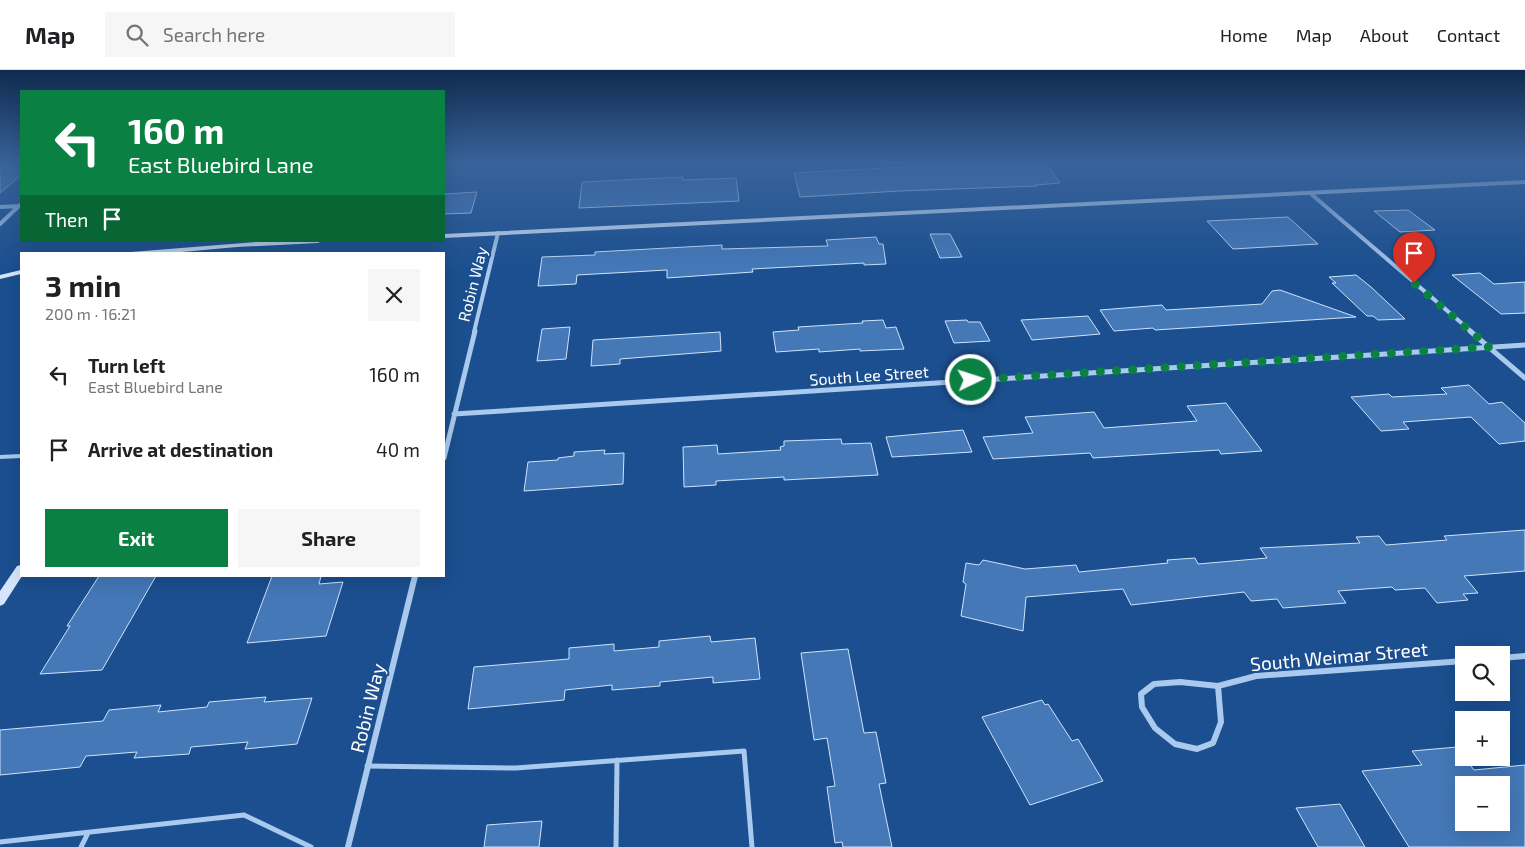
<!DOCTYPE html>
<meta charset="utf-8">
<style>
:root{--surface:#fff;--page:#f6f6f6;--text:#202124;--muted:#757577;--line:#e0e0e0;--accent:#0b8043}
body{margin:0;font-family:"Exo 2",sans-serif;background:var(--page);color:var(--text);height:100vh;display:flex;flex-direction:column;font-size:19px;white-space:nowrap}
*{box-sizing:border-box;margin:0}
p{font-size:16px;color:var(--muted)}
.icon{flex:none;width:28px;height:28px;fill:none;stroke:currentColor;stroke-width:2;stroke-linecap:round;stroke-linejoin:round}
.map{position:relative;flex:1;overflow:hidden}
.panel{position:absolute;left:20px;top:182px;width:425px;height:325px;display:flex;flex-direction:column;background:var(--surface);border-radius:0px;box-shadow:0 5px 20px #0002}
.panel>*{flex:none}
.top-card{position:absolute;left:20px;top:20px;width:425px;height:152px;border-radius:0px;box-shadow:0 5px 20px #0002;background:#0b8043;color:#fff;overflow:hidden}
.fabs{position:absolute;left:1455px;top:576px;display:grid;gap:10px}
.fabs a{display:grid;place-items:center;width:55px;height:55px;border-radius:0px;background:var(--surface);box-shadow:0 5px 20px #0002;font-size:25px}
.pin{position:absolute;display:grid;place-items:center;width:42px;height:42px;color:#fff;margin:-51px -21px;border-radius:50% 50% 50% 0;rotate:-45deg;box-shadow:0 0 5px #0007}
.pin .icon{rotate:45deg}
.me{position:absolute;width:55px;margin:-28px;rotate:86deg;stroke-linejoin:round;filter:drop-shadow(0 0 4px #0008)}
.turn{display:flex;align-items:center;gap:18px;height:105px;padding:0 25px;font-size:22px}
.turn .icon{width:65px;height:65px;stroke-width:2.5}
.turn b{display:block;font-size:35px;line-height:42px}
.then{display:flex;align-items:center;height:48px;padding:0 25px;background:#0003;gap:10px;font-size:19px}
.round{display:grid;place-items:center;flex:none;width:52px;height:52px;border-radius:0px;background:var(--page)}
.overview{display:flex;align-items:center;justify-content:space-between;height:85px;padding:0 25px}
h1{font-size:30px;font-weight:700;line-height:38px}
.action{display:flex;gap:10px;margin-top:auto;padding:10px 25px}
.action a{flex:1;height:58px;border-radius:0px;background:var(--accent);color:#fff;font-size:20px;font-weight:700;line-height:58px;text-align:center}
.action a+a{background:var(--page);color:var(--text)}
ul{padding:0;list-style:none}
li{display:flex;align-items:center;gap:15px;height:75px;padding:0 25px}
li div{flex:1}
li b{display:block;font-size:19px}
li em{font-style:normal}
header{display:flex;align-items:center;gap:30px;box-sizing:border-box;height:70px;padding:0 25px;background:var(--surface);border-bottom:1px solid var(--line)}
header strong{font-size:24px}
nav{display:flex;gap:28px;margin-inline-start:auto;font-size:18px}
.search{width:350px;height:45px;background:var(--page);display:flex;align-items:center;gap:12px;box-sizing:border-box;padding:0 18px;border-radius:0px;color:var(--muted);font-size:19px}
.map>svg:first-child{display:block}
</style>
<header>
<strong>Map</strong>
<div class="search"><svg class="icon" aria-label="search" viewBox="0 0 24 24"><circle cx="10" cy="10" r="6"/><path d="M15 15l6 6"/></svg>Search here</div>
<nav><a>Home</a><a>Map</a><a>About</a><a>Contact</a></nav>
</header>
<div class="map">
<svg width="1525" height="777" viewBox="0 0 1525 777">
<rect width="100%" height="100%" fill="#1b4f8f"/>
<path fill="#4478b7" stroke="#cfe3fa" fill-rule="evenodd" d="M0 92H21V105L0 123Z
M920 92H1045L1060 113 1036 115 1037 116 900 121 800 127 794 103 922 96Z
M683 107V110L736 108 739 131 579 138 582 112Z
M477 122 471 143 444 144V124Z
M1408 140 1435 160 1400 162 1374 141Z
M1288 147 1318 174 1233 179 1207 151Z
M930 164H950L962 187 940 188Z
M876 167 879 174H883L886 194 864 195V193L752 199 753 202 667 208V200L577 205 576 214 538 216 542 187 595 185V182L722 175V179L828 176 826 170Z
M1480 203 1494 214 1525 212V243L1501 244 1452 205Z
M1356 205 1371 217 1405 249 1378 250 1373 246H1367L1332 213H1336L1329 207Z
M1280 220 1356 247 1155 260 1153 258 1114 261 1100 240 1162 235 1166 240 1262 234 1272 221Z
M1088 246 1100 264 1032 270 1021 250Z
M883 250 886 258 896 257 904 279 860 281V279L819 282V279L776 282 773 262 799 260 798 257 863 253 862 251Z
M967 250 968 252H980L990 271 954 273 945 251Z
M570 257 566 289 537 291 542 259Z
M720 262 721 281 620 289V294L591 296 593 270Z
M1469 315 1489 334 1502 332 1525 353V371L1499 374 1471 347 1403 352 1409 359 1381 361 1351 327 1389 324 1392 327 1447 324 1441 318Z
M1226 333 1262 381 1221 384 1219 380 1093 388 1090 383 993 389 983 367 1033 363 1025 347 1094 342 1104 358 1197 351 1187 336Z
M963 360 972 382 892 387 886 367Z
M841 369 842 374 871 373 878 405 784 410V407L716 411V415L684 417 683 377 717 375 718 384 781 380 780 377 784 376V371Z
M605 380 604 384 624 383 623 414 524 421 528 392 558 390V388L574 386V382Z
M1525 460V501L1464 506 1478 523 1463 524 1468 530 1437 533 1425 518 1395 520 1392 517 1338 521 1346 533 1283 538 1277 529 1251 531 1244 522 1131 535 1123 519 1026 527 1023 561 961 546 966 514 963 512 966 493 979 495 983 490 1025 499 1076 495 1079 502 1168 493 1167 490 1195 488 1198 494 1267 488 1260 478 1360 473 1356 467 1379 466 1386 475 1447 470 1444 466Z
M99 506H156L102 600 40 604 70 556H67Z
M272 506H321L319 514 343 512 326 566 247 573Z
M710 566 711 572 755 568 760 609 713 613V607L660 612V616L612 620V615L565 620 564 630 468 639 474 597 569 589V578L614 574V581L659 577V571Z
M848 579 864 663 876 662 886 713 879 714 892 777H843L842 772 835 773 827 717 835 716 827 668 814 670 801 583Z
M266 627 264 632 312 628 297 674 245 679 248 672 191 677 189 684 134 688 137 682 86 686 80 697 0 705V660L103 651 109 640 161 635 158 642 207 637 209 632Z
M1042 630 1045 635 1048 634 1072 671 1078 669 1103 711 1030 735 982 647Z
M1457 677 1474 700 1525 695V777H1409L1362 701 1422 695 1412 681ZM1464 715H1501V752H1464Z
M1340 734 1365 777H1318L1296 738Z
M542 751 539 777H484L487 755Z"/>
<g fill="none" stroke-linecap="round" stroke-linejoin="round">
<path stroke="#a9c9ee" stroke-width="4" d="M0 387 21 386"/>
<path stroke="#a9c9ee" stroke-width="5" d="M367 696 516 698 744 681 752 777
M0 772 244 745 311 777
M81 777 88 763
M616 777 617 690"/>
<path stroke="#a9c9ee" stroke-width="4" d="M1310 123 1472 262
M0 137 19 136
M0 154 21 134
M474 262 498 163"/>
<path stroke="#a9c9ee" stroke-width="5" d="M1470 261 1525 308
M454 344 1525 275
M444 388 475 261"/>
<path stroke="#a9c9ee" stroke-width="6" d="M1501 588 1525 586
M1180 612 1218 616 1221 652 1213 673 1197 679 1175 674 1155 658 1142 637 1141 624 1154 614Z
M1218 616 1256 606 1464 591
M348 777 415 506"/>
<path fill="#d6e6fa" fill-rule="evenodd" d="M1525 110V114L444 168V164Z
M268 171H322L318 173 237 177 160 184H127L131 182Z
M21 200V204L0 209V205Z
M21 495 22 506 4 534 0 536V521L17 496Z"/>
</g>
<linearGradient id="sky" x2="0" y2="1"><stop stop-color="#0f2b4f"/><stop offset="0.46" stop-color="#39639b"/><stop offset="1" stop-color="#39639b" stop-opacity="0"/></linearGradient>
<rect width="1525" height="201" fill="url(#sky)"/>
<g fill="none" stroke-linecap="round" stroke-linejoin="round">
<path stroke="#0b8043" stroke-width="9" stroke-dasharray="0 16.2" d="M971 310 1489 277 1414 213"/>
</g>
<g text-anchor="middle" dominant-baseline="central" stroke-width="4" stroke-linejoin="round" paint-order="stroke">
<g font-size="16" fill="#fff" stroke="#1b4f8f">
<text transform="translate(472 214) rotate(-76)">Robin Way</text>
<text transform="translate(869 305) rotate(-4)">South Lee Street</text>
</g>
<g font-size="19" fill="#fff" stroke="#1b4f8f">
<text transform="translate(1339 586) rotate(-5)">South Weimar Street</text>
<text transform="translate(367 638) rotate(-76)">Robin Way</text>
</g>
</g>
</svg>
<div class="fabs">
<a><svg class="icon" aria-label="search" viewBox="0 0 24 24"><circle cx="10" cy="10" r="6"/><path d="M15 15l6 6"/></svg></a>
<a>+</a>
<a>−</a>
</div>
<div class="pin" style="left:1414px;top:213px;background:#d93025"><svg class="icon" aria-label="arrive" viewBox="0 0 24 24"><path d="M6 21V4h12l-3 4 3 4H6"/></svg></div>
<svg class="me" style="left:971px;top:310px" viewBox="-20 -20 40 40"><circle r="17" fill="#0b8043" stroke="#fff" stroke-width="3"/><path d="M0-11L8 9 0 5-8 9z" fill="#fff"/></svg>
<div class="top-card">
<div class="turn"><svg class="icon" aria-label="left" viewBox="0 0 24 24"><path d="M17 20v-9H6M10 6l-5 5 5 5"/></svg><div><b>160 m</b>East Bluebird Lane</div></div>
<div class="then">Then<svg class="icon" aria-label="arrive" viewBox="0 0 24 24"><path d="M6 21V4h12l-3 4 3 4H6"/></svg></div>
</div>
<section class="panel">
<div class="overview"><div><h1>3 min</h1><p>200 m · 16:21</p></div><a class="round"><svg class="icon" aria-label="close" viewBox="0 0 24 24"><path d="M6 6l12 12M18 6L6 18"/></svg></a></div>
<ul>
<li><svg class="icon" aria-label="left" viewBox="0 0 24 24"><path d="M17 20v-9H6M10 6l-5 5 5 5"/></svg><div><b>Turn left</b><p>East Bluebird Lane</p></div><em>160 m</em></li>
<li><svg class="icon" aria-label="arrive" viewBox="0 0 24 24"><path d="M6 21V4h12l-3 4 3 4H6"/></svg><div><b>Arrive at destination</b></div><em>40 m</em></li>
</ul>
<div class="action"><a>Exit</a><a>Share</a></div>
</section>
</div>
